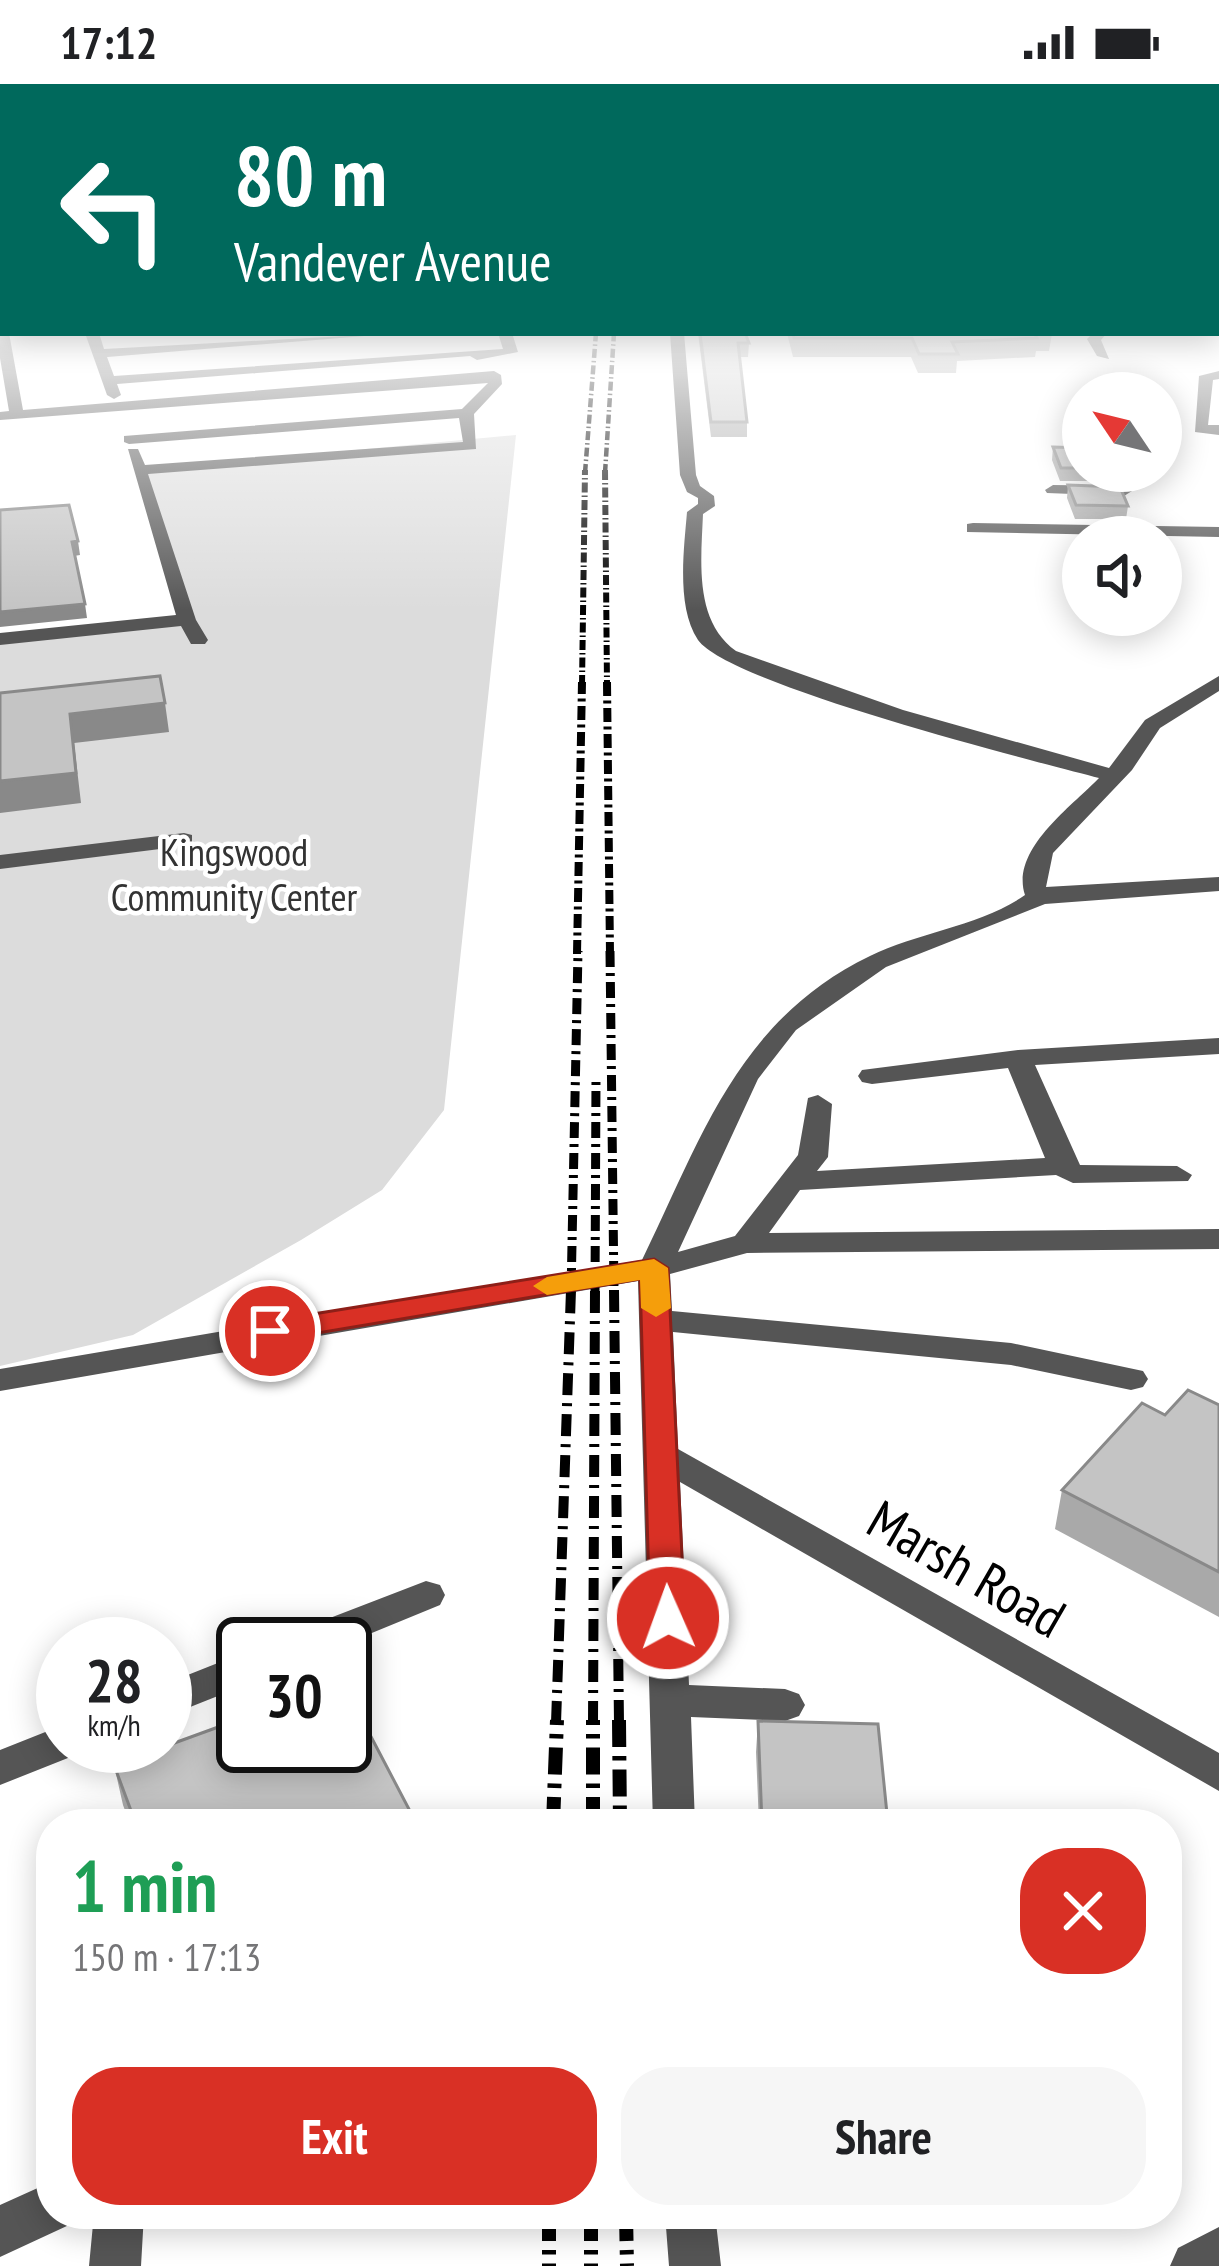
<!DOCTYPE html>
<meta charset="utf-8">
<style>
:root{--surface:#fff;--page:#f6f6f6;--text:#202124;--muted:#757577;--accent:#d93025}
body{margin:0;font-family:"PT Sans Narrow",sans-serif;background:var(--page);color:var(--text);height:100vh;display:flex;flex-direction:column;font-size:45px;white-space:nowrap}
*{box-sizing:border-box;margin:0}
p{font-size:39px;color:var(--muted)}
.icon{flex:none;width:66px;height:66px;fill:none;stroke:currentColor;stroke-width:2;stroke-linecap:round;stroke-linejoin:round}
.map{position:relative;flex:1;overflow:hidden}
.panel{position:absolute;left:36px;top:1725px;width:1146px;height:420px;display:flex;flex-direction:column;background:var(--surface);border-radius:48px;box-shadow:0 6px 30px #0003}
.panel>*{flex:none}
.hud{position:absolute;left:0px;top:0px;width:1221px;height:252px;box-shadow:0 6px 30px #0003;background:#00695c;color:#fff;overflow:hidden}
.needle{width:78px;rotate:305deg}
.fabs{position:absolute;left:1062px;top:288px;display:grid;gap:24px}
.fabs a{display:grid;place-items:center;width:120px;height:120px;border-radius:50%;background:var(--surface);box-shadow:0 6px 30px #0003;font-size:60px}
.speed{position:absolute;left:36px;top:1533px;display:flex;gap:24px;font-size:60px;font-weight:700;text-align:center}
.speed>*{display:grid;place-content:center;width:156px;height:156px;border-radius:50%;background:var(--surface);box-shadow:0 6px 30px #0003;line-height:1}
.speed small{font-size:30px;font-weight:400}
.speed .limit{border:6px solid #111;border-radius:18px;background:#fff;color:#111}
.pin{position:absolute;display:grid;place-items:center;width:102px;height:102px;color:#fff;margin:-51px;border:6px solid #fff;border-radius:50%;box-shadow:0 3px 12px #0007}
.me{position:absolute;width:132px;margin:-66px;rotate:358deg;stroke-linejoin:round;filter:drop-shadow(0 0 9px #0008)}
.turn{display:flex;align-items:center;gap:42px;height:252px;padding:0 36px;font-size:54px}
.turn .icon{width:156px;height:156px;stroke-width:2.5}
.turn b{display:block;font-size:84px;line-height:102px}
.round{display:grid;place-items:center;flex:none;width:126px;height:126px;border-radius:48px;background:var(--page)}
.head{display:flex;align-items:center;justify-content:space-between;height:204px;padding:0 36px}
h1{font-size:72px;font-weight:800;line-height:90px;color:#1e9e55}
.button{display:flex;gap:24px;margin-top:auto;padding:24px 36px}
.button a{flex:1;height:138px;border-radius:48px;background:var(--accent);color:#fff;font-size:48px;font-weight:800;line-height:138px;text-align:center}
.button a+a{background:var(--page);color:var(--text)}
.status{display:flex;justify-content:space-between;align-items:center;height:84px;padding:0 60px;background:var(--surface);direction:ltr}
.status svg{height:33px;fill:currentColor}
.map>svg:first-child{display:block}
</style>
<div class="status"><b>17:12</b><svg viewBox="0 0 49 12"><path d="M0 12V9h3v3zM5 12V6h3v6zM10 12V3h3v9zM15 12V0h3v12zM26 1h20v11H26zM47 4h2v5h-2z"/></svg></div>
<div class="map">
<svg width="1219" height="2182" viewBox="0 0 1219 2182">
<rect width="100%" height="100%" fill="#fff"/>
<path fill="#dcdcdc" d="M516 351 444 1026 382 1106 301 1156 133 1251 0 1282V558L188 538 140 386Z"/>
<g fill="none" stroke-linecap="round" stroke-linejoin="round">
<path fill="#555" fill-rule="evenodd" d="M0 232 3 249H9L23 326 494 287 501 291 502 300 474 330 476 365 148 390 196 536 208 556 205 560H191L181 542 0 561V549L176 531 128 365H138L145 381 463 358 459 334 129 360 124 358V352L462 325 488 299 0 336V328L9 327 0 274Z
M85 249H99L104 265 401 249 107 273 114 292 503 265 498 249H512L518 268 477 276 470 272 117 300 121 311 114 315 107 311Z
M670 249H684L696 391 700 402 714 412 715 422 703 430C701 478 694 537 736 567L903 626 1109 684 1145 636 1219 592V607L1160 644 1132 686 1053 769 1046 803 1219 793V807L1045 820 886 883 796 946 758 995 678 1168 735 1152 798 1071 808 1014 818 1011 832 1020 828 1073 817 1087 1045 1074 1008 984 872 1000 862 998 858 992 862 986 1018 966 1219 954V970L1035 981 1080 1081 1177 1082 1192 1091 1188 1097 1073 1099 1056 1091 800 1106 769 1149 1219 1145V1165L747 1169 670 1190 672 1227 1011 1259 1143 1287 1148 1295 1143 1303 1131 1306 1011 1281 673 1248 678 1365 1219 1669V1707L680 1398 689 1601 785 1605 799 1610 805 1621 799 1632 785 1637 691 1633 695 1740H653L638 1197 0 1307V1285L642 1176C702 1053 738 936 870 872 918 848 981 842 1025 811 1010 766 1071 723 1099 694 1033 677 729 600 698 556 676 523 684 465 687 428L698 420V414L687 408 680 391Z
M1093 249H1107L1101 256 1109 275 1097 272 1087 255Z
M1219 287V295L1213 296 1208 341H1219V351L1195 348 1199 292Z
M1053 401 1124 402 1132 407 1124 412 1047 409 1045 406Z
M973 439 1219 443V453L967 448V440Z
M184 749 192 751V761L0 785V771Z
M426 1497 440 1501 445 1511 440 1521 345 1560H285L291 1549Z
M243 1569V1602L165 1633V1600Z
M63 1641V1662H82L78 1670 0 1701V1666Z
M51 2098V2130H73L69 2141 0 2173V2121Z
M94 2130H144L141 2182H89Z
M665 2130H715L721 2182H669Z
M1219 2143V2182H1170L1178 2164Z"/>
<path stroke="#000" stroke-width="4.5" stroke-dasharray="9 3 1.5 3" stroke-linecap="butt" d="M585 389 596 249
M605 389 614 249"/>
<path stroke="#000" stroke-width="6" stroke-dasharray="10 3 1.5 3" stroke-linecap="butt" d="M605 386 607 601
M582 601 585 386"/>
<path stroke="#000" stroke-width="8" stroke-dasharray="14 4.5 3 4.5" stroke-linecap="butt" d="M607 598 610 870
M577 870 582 598"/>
<path stroke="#000" stroke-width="9" stroke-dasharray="16 6 3 6" stroke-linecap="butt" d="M610 867 614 1209
M571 1209 578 867
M595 1209 596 993"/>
<path stroke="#000" stroke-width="10" stroke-dasharray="22 8 3 8" stroke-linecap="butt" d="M614 1206 619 1639
M556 1639 571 1206
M593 1639 595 1206"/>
<path stroke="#000" stroke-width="14" stroke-dasharray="27 9 4.5 9" stroke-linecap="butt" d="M619 1636 620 1740
M553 1740 557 1636
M593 1740V1636
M549 2130V2182
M591 2130V2182
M626 2130 627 2182"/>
</g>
<path fill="#a9a9a9" d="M698 249H745L749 259 748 273H739L747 338V353H711Z
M787 249H1052L1049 267H1036L1035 273 957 277 956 289H918L911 273H793Z
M1053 363 1083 364V387H1111L1110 397H1060L1052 376Z
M1068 401 1128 422 1126 435H1075L1067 414Z
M1219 1321V1533L1055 1445 1062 1406 1165 1331Z
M758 1637 888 1740H759L756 1668Z
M114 1681 411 1729 412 1740H130L123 1721Z"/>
<path fill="#898989" d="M78 457 80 471 74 472 72 458Z
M85 520 87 534 0 543V528Z
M165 619 169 648 74 659 81 719 0 729V697L70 630Z
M411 1729 412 1740H385Z"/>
<path fill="#c4c4c4" stroke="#898989" stroke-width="3" d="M700 249H745L749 259H738L747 338H711Z
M793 249H1034L1037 254 952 258 958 270H919L912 254H794Z
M1053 363 1083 364V384H1061Z
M1068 401 1120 403 1128 422 1076 421Z
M69 421 78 457 72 458 85 520 0 528V426Z
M160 592 165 619 70 630 76 689 0 697V609Z
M1188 1306 1219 1321V1488L1062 1406 1142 1319 1165 1331Z
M345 1603 411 1729 385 1740H136L114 1681 243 1634V1662H345Z
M758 1637 878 1640 888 1740H762Z"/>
<linearGradient id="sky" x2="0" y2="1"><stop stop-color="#8cadcc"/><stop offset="0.42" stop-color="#fff"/><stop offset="1" stop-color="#fff" stop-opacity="0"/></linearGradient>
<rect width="1219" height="526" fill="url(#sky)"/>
<path fill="#d93025" stroke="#8d1f18" stroke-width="3" d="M654 1175 668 1184 685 1534 680 1544 668 1548 655 1544 650 1534 640 1195 270 1257 255 1247 270 1237Z"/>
<path fill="#f59e0b" d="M654 1175 668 1184 671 1224 656 1233 641 1224 640 1196 547 1211 533 1202 547 1193Z"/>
<g text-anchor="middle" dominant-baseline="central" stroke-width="9" stroke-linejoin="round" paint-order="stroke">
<g font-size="39" fill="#333" stroke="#fff">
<text x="234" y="767">Kingswood<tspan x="234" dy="45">Community Center</tspan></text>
</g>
<g font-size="54" fill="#000" stroke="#fff">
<text transform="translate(967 1484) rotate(30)">Marsh Road</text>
</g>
</g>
</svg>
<div class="fabs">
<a><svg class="needle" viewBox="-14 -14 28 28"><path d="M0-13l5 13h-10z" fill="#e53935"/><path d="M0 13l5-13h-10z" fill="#757577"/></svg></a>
<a><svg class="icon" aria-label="sound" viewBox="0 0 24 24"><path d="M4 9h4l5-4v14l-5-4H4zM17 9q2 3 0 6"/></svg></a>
</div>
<div class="speed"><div>28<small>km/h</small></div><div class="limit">30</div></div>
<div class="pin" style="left:270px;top:1247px;background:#d93025"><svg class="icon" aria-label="arrive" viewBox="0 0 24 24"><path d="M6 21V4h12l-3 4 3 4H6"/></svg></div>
<svg class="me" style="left:668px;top:1534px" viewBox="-20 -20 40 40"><circle r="17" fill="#d93025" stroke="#fff" stroke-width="3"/><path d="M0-11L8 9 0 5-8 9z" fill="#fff"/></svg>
<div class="hud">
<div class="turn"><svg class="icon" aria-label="left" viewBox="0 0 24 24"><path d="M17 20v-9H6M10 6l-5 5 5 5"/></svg><div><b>80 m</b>Vandever Avenue</div></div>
</div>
<section class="panel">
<div class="head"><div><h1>1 min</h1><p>150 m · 17:13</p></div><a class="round" style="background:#d93025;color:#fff"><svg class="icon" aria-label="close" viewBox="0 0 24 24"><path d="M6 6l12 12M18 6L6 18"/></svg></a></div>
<div class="button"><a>Exit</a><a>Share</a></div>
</section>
</div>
